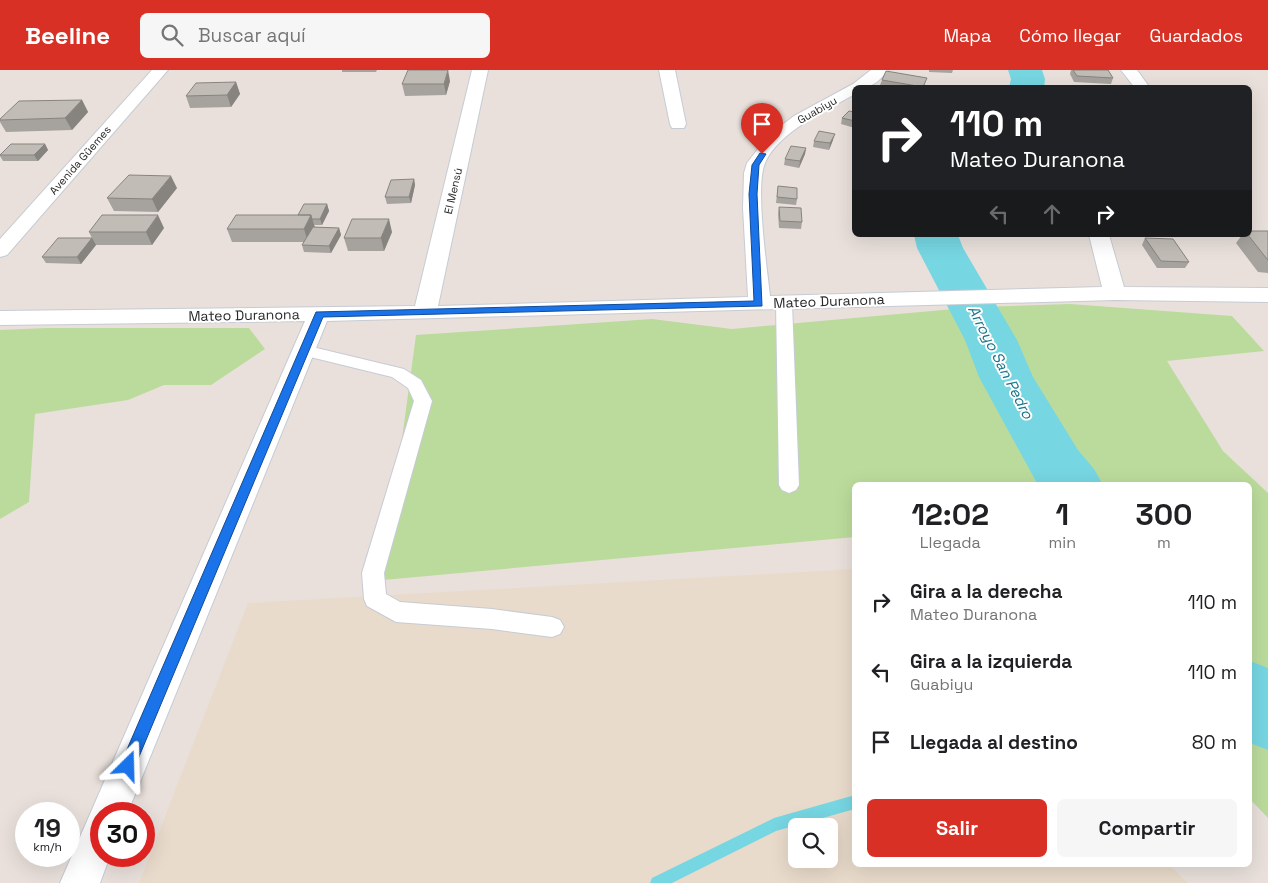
<!DOCTYPE html>
<html lang="es">
<meta charset="utf-8">
<style>
:root{--surface:#fff;--page:#f6f6f6;--text:#202124;--muted:#757577;--accent:#d93025}
body{margin:0;font-family:"Space Grotesk",sans-serif;background:var(--page);color:var(--text);height:100vh;display:flex;flex-direction:column;font-size:19px;white-space:nowrap}
*{box-sizing:border-box;margin:0}
p{font-size:16px;color:var(--muted)}
.icon{flex:none;width:28px;height:28px;fill:none;stroke:currentColor;stroke-width:2;stroke-linecap:round;stroke-linejoin:round}
.map{position:relative;flex:1;overflow:hidden}
.details{position:absolute;left:852px;top:412px;width:400px;height:385px;display:flex;flex-direction:column;background:var(--surface);border-radius:8px;box-shadow:0 5px 20px #0002}
.details>*{flex:none}
.top-card{position:absolute;left:852px;top:15px;width:400px;height:152px;border-radius:8px;box-shadow:0 5px 20px #0002;background:#202124;color:#fff;overflow:hidden}
.tools{position:absolute;left:788px;top:748px;display:grid;gap:10px}
.tools a{display:grid;place-items:center;width:50px;height:50px;border-radius:8px;background:var(--surface);box-shadow:0 5px 20px #0002;font-size:25px}
.speed{position:absolute;left:15px;top:732px;display:flex;gap:10px;font-size:25px;font-weight:700;text-align:center}
.speed>*{display:grid;place-content:center;width:65px;height:65px;border-radius:50%;background:var(--surface);box-shadow:0 5px 20px #0002;line-height:1}
.speed small{font-size:12px;font-weight:400}
.speed .limit{border:8px solid #d22;background:#fff;color:#111}
.pin{position:absolute;display:grid;place-items:center;width:42px;height:42px;color:#fff;margin:-51px -21px;border-radius:50% 50% 50% 0;rotate:-45deg;box-shadow:0 0 5px #0007}
.pin .icon{rotate:45deg}
.me{position:absolute;width:55px;margin:-28px;rotate:22deg;stroke-linejoin:round;filter:drop-shadow(0 0 4px #0008)}
.turn{display:flex;align-items:center;gap:18px;height:105px;padding:0 15px;font-size:22px}
.turn .icon{width:65px;height:65px;stroke-width:2.5}
.turn b{display:block;font-size:35px;line-height:42px}
.lanes{display:flex;align-items:center;height:48px;padding:0 15px;background:#0003;justify-content:center;gap:25px;direction:ltr}
.lanes .off{opacity:.35}
.eta{display:flex;justify-content:space-evenly;align-items:center;height:85px;text-align:center}
.eta b{font-size:30px;font-weight:800;line-height:35px}
.cta{display:flex;gap:10px;margin-top:auto;padding:10px 15px}
.cta a{flex:1;height:58px;border-radius:8px;background:var(--accent);color:#fff;font-size:20px;font-weight:800;line-height:58px;text-align:center}
.cta a+a{background:var(--page);color:var(--text)}
ul{padding:0;list-style:none}
li{display:flex;align-items:center;gap:15px;height:70px;padding:0 15px}
li div{flex:1}
li b{display:block;font-size:19px}
li em{font-style:normal}
header{display:flex;align-items:center;gap:30px;box-sizing:border-box;height:70px;padding:0 25px;background:var(--accent);color:#fff}
header strong{font-size:24px}
nav{display:flex;gap:28px;margin-inline-start:auto;font-size:18px}
.search{width:350px;height:45px;background:var(--page);display:flex;align-items:center;gap:12px;box-sizing:border-box;padding:0 18px;border-radius:8px;color:var(--muted);font-size:19px}
.map>svg:first-child{display:block}
</style>
<header>
<strong>Beeline</strong>
<div class="search"><svg class="icon" aria-label="search" viewBox="0 0 24 24"><circle cx="10" cy="10" r="6"/><path d="M15 15l6 6"/></svg>Buscar aquí</div>
<nav><a>Mapa</a><a>Cómo llegar</a><a>Guardados</a></nav>
</header>
<div class="map">
<svg width="1268" height="813" viewBox="0 0 1268 813">
<rect width="100%" height="100%" fill="#e9e0db"/>
<path fill="#e9dbcb" fill-rule="evenodd" d="M855 499V795H1169L1188 813H139L248 533ZM796 756H829V789H796Z"/>
<path fill="#bbdb9c" d="M1070 234 1232 246 1264 281 1167 291 1223 381 1268 423V748L1250 729V415H855V467L383 510 416 265 652 249 732 259 976 237Z
M46 258H249L265 279 211 315H164L128 330 35 344 29 432 0 449V260Z"/>
<g fill="none" stroke-linecap="round" stroke-linejoin="round">
<path fill="#76d6e2" fill-rule="evenodd" d="M855 725V739L776 761 672 813H650L652 808 774 748Z"/>
<path fill="#76d6e2" fill-rule="evenodd" d="M1008 0H1042L1045 9 1044 18H1009L1011 9Z
M914 165H958L963 178 1017 270 1033 307 1078 380 1094 399 1103 415H1038L979 307 965 270 917 178Z
M1250 591 1268 598V680L1250 673Z"/>
<g stroke="#c6cbd4" stroke-width="2">
<path id="lane" d="M784 228 792 233 799 415 796 420 789 423 782 420 779 415 776 233Z
M304 275 404 299 421 310 432 331 384 503 386 524 400 532 492 539 552 547 560 550 564 557 560 564 552 567 492 559 396 552 367 536 364 529 362 503 414 331 408 318 392 307 298 284 295 280 298 276Z"/>
</g>
<g stroke="#c6cbd4" stroke-width="2">
<path id="street" d="M472 0H488L438 236 748 227 743 138 744 103 747 93 769 65 794 46 853 14 871 0H888C878 13 871 18 855 18V24C827 40 778 62 765 93 755 117 767 197 770 226L1102 217 1089 165H1109L1124 217 1268 218V232L1115 230 327 251 127 744H101V786H110L100 813H60L305 251 0 255V241L415 236Z
M659 0H675L686 54 684 58H672L670 54Z
M1121 0H1137L1150 18H1135Z"/>
</g>
<g stroke="#c6cbd4" stroke-width="2">
<path id="secondary" d="M152 0H168L7 185 0 187V169Z"/>
</g>
<use href="#lane" fill="#fff" fill-rule="evenodd"/>
<use href="#street" fill="#fff" fill-rule="evenodd"/>
<use href="#secondary" fill="#fff" fill-rule="evenodd"/>
</g>
<path fill="#a6a29d" d="M342 0H377L376 2H342Z
M929 0H953L952 3 929 2Z
M1071 0H1108L1113 8 1111 14 1074 12 1070 4Z
M882 10 925 14 923 18H892L880 15Z
M450 11 446 25 405 26 402 14Z
M236 12 240 24 231 37 190 38 186 26Z
M82 30 88 42 72 60 6 62 0 52V49Z
M855 42V58L841 54 842 48Z
M833 70 829 80 813 77 814 71Z
M45 74 48 80 38 91H3L0 86V84Z
M806 78 805 84 799 98 784 95 785 89Z
M414 109 415 115 411 133 387 134 385 127Z
M778 116 797 129 796 135 776 133Z
M177 118 158 142 114 141 107 128Z
M327 134 329 141 322 155H314L315 157 339 158 341 165 331 183 304 182 302 175 304 172H232L227 159 298 145Z
M779 137 802 152 801 159 779 158 778 144Z
M164 158 152 175H96L81 194 46 193 42 187 92 168 89 162Z
M1268 161V203L1258 202 1236 173 1242 165H1250Z
M392 162 384 181H348L344 168Z
M1145 168 1189 192 1185 198H1157L1142 175Z"/>
<path fill="#87847f" d="M448 0 450 11 446 25 444 14Z
M236 12 240 24 231 37 227 25Z
M82 30 88 42 72 60 65 48Z
M835 64 833 70 829 80 830 73Z
M45 74 48 80 38 91 34 85Z
M806 78 805 84 799 98 800 91Z
M171 106 177 118 158 142 152 129Z
M414 109 415 115 411 133 409 127Z
M327 134 329 141 322 155 320 149Z
M158 145 164 158 152 175 146 162Z
M311 145 315 158 308 172 304 159Z
M389 149 392 162 384 181 381 168Z
M339 158 341 165 331 183 329 176Z
M92 168 96 175 81 194 77 187Z"/>
<path fill="#c1bcb6" stroke="#87847f" d="M408 0H448L444 14H402Z
M1073 0H1108L1113 8 1077 6Z
M886 1 927 8 923 17 882 10Z
M236 12 227 25 186 26 196 13Z
M82 30 65 48 0 50V49L19 31Z
M849 41 855 42V51L842 48Z
M819 61 835 64 830 73 814 71Z
M11 74H45L34 85H0Z
M791 76 806 78 800 91 785 89Z
M129 105 171 106 152 129 107 128Z
M414 109 409 127H385L391 110Z
M778 116 797 118V129L777 127Z
M304 134H327L320 149H312L311 145H298Z
M779 137 801 138 802 152 780 151Z
M102 145H158L146 162H89Z
M236 145H311L304 159H227Z
M352 149H389L381 168H344Z
M313 157 339 158 329 176 302 175Z
M1250 161H1268V190L1267 189 1248 165H1250Z
M58 168H92L77 187H42Z
M1145 168 1173 169 1189 192 1161 191Z"/>
<path fill="#1a73e8" stroke="#114b97" d="M760 83 766 84 759 95 757 124 762 236 323 247 133 701 128 703 122 701 120 696 122 691 316 242 754 231 749 124 752 95Z"/>
<g text-anchor="middle" dominant-baseline="central" stroke-width="4" stroke-linejoin="round" paint-order="stroke">
<g font-size="11" fill="#282828" stroke="#fff">
<text transform="translate(817 40) rotate(-30)">Guabiyu</text>
<text transform="translate(80 90) rotate(-49)">Avenida Güemes</text>
<text transform="translate(453 121) rotate(-77)">El Mensú</text>
</g>
<g font-size="14" fill="#282828" stroke="#fff">
<text transform="translate(829 231) rotate(-2)">Mateo Duranona</text>
<text transform="translate(244 245) rotate(-1)">Mateo Duranona</text>
</g>
<g font-size="15" font-style="italic" fill="#19758a" stroke="#fff">
<text transform="translate(1001 292) rotate(63)">Arroyo San Pedro</text>
</g>
</g>
</svg>
<div class="tools">
<a><svg class="icon" aria-label="search" viewBox="0 0 24 24"><circle cx="10" cy="10" r="6"/><path d="M15 15l6 6"/></svg></a>
</div>
<div class="speed"><div>19<small>km/h</small></div><div class="limit">30</div></div>
<div class="pin" style="left:762px;top:84px;background:#d93025"><svg class="icon" aria-label="arrive" viewBox="0 0 24 24"><path d="M6 21V4h12l-3 4 3 4H6"/></svg></div>
<svg class="me" style="left:128px;top:696px" viewBox="-20 -20 40 40"><path d="M0-17L14 15 0 8-14 15z" fill="#1a73e8" stroke="#fff" stroke-width="4"/></svg>
<div class="top-card">
<div class="turn"><svg class="icon" aria-label="right" viewBox="0 0 24 24"><path d="M7 20v-9h11M14 6l5 5-5 5"/></svg><div><b>110 m</b>Mateo Duranona</div></div>
<div class="lanes"><svg class="icon off" aria-label="left" viewBox="0 0 24 24"><path d="M17 20v-9H6M10 6l-5 5 5 5"/></svg><svg class="icon off" aria-label="ahead" viewBox="0 0 24 24"><path d="M12 20V5M6 11l6-6 6 6"/></svg><svg class="icon" aria-label="right" viewBox="0 0 24 24"><path d="M7 20v-9h11M14 6l5 5-5 5"/></svg></div>
</div>
<section class="details">
<div class="eta">
<div><b>12:02</b><p>Llegada</p></div>
<div><b>1</b><p>min</p></div>
<div><b>300</b><p>m</p></div>
</div>
<ul>
<li><svg class="icon" aria-label="right" viewBox="0 0 24 24"><path d="M7 20v-9h11M14 6l5 5-5 5"/></svg><div><b>Gira a la derecha</b><p>Mateo Duranona</p></div><em>110 m</em></li>
<li><svg class="icon" aria-label="left" viewBox="0 0 24 24"><path d="M17 20v-9H6M10 6l-5 5 5 5"/></svg><div><b>Gira a la izquierda</b><p>Guabiyu</p></div><em>110 m</em></li>
<li><svg class="icon" aria-label="arrive" viewBox="0 0 24 24"><path d="M6 21V4h12l-3 4 3 4H6"/></svg><div><b>Llegada al destino</b></div><em>80 m</em></li>
</ul>
<div class="cta"><a>Salir</a><a>Compartir</a></div>
</section>
</div>
